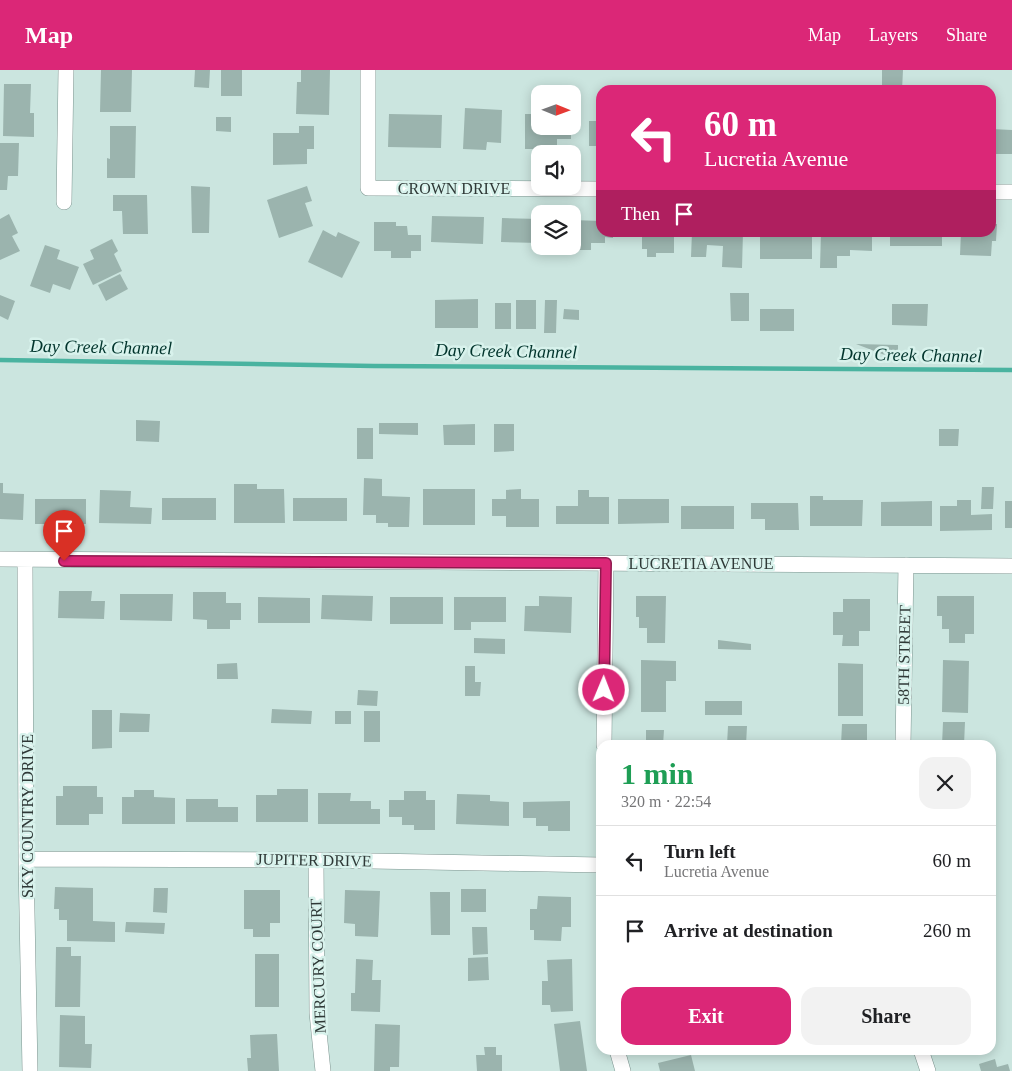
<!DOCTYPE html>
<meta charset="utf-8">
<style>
:root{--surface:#fff;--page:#f2f2f2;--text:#202124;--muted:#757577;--line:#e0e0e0;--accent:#db2777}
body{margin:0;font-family:"Times New Roman",serif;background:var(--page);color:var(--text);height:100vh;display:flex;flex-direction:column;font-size:19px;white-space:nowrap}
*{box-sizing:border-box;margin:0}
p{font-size:16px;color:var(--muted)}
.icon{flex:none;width:28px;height:28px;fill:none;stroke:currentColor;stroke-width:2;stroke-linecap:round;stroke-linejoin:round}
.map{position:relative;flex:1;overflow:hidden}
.panel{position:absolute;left:596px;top:670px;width:400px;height:315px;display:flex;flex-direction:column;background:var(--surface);border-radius:15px;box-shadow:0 2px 12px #0003}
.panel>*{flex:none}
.banner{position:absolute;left:596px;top:15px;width:400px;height:152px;border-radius:15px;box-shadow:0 2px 12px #0003;background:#db2777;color:#fff;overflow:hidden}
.needle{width:32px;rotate:91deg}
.tools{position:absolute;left:531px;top:15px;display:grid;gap:10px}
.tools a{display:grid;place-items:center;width:50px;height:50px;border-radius:10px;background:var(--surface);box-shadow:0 2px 12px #0003;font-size:25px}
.pin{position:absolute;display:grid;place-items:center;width:42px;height:42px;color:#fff;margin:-51px -21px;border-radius:50% 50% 50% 0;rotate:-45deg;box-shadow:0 0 5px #0007}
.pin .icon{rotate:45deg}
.me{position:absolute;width:55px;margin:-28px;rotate:1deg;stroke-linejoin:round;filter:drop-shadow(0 0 4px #0008)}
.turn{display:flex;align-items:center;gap:18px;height:105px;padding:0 25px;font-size:22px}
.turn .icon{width:65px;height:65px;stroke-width:2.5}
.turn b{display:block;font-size:35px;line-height:42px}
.then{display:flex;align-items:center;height:48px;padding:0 25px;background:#0003;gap:10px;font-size:19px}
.round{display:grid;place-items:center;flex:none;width:52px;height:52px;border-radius:15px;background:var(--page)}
.headline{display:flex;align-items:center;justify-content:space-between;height:85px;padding:0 25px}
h1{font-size:30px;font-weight:700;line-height:38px;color:#1e9e55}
.button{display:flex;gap:10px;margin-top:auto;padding:10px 25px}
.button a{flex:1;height:58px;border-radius:15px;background:var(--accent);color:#fff;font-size:20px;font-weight:700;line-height:58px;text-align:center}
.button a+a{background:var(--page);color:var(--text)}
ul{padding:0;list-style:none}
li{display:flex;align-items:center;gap:15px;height:70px;padding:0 25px;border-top:1px solid var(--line)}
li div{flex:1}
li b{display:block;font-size:19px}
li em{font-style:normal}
header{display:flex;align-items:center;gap:30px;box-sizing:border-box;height:70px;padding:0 25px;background:var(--accent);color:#fff}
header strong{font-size:24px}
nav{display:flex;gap:28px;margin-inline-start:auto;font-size:18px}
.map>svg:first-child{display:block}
</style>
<header>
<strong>Map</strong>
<nav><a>Map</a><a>Layers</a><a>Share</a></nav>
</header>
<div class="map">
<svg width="1012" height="1001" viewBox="0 0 1012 1001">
<rect width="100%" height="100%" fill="#cbe5df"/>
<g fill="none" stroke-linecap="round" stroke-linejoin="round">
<path stroke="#4ab3a0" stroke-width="4.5" d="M0 290 374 296 1012 300"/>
</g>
<path fill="#9bb4ae" d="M101 0H132L131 42H100Z
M195 0H210L209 18 194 17Z
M221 0H242V26H221Z
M301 0H330L329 45 296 44 297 12H301Z
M882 0H903L902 20H882Z
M4 14H31L30 43H34V67L3 66Z
M465 38 502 40 501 73 487 72 486 80 463 79Z
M389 44 442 45 441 78 388 77Z
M525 44H540V56H571V69H557V79H525Z
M216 47H231V62L216 61Z
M589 51H601V76H589Z
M110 56H136L135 108H107V88L110 89Z
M299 56H314V79H307V94L273 95V63H299Z
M991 59 1012 60V84H991Z
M0 73H19L18 106H8L7 120H0Z
M191 116 210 117 209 163H192Z
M307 116 312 131 305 133 313 156 279 168 267 130Z
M113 125H147L148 164H123L122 141H113Z
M9 144 18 163 12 166 20 181 0 190V149Z
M432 146 484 147 483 174 431 172Z
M502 148 540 149V173L501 172Z
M572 150 601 151V162H613V168L605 167V173H591V180H561V176H572Z
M374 152H396V156H407L408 165H421V181H411V188H391V181H374Z
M991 154H997L996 171H992L991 186 960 185 961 162H991Z
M323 160 336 167 338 162 360 172 342 208 308 192Z
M635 162H674V183H656V187H647V179H642V166H635Z
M692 162H743L742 198 722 197 723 176 707 175 706 187H691Z
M760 162H812V189H760Z
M821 162H872V181L850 180V186H837V198H820Z
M890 162H942V176H890Z
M112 169 118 181 114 184 122 201 93 215 83 194 94 189 90 180Z
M45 175 60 180 57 189 79 197 70 220 53 214 50 223 30 216Z
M120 204 128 219 106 231 98 215Z
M730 223H749V251H731Z
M0 225 15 231 8 250 0 246Z
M478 229V258H435V230Z
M516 230H536V259H516Z
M545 230H557L556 263H544Z
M495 233H511V259H495Z
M892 234H928L927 256 892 255Z
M564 239 579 240V250L563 249Z
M760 239H794V261H760Z
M856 274 898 275V290Z
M136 350 160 351 159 372 136 371Z
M379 353H418V365L379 364Z
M475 354V375H444L443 355Z
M494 354H514V381L494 382Z
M357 358H373V389H357Z
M939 359H959L958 376H939Z
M364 408 382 409V426L410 427 409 457H388V453H376V445H363Z
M0 413H3V423L24 424 23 450 0 449Z
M234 414H257V419H284L285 453H234Z
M982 417H994L993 439H981Z
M423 419H475V455H423Z
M521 419V429H539V457H506V446H492V429H506V420Z
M100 420 131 421 130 437 152 438 151 454 99 453Z
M578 420H589V427H609V454H556V436H578Z
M810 426H823V430H863L862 456H810Z
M162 428H216V450H162Z
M293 428H347V451H293Z
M35 429H86V454H35Z
M618 429H669V453L618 454Z
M957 430H971V445L992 444V460L940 461V436H957Z
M932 431V456H881V432Z
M1005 431H1012V458H1005Z
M751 433H798L799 460H765V449H751Z
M681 436H734V459H681Z
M59 521H92L91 531H105L104 549 58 548Z
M193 522H226V533H241V550H230V559H207V550L193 549Z
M120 524H173L172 551 120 550Z
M322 525 373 526 372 551 321 549Z
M539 526 572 527 571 563 524 561 525 536H539Z
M636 526H666L665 573H647V558H639V547H636Z
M937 526H974V564H965V573H949V559H942V546H937Z
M258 527 310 528V553H258Z
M390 527H443V554H390Z
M454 527H506V552H471V560H454Z
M843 529H870V561H859V576H842L843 565H833V542H843Z
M474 568 505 569V584L474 583Z
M718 570 751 574V580L718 579Z
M641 590 676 591V611H666V642H641Z
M943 590 969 591 968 643 942 642Z
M237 593 238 609H217V594Z
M838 593 863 594V646H838Z
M465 596H475V612H481L480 626H465Z
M358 620 378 621 377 636 357 635Z
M705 631H742V645H705Z
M272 639 312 641 311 654 271 653Z
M92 640H112V678L92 679Z
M335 641H351V654H335Z
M364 641H380V672H364Z
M120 643 150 644 149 662H119Z
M943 652H965L964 675H942Z
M842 654H867V675H841Z
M728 656H747L746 675H727Z
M646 660H664L663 675H635V671L646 672Z
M63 716H97V727H103V744H89V755H56V726H63Z
M277 719H308V752H256V725H277Z
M134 720H154V727L175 728V754H122V727H134Z
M404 721H426V730H435V760H414V755H402V747H389V730H404Z
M318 723H351L350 731H371V739H380V754H318Z
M457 724 490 725V731L509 732V756L456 754Z
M186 729H218V737H238V752H186Z
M570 731V761H548V756H536V748H523V732Z
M55 817 93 818V851L115 852V872L67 871V850H59V839H54Z
M154 818H168L167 843 153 842Z
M461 819H486V842H461Z
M244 820H280V853H270V867H253V859H244Z
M345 820 380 821 378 867 355 866V854L344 853Z
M430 822H450V865H431Z
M538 826 571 827V857H562L561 871 534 870V860H530V839H537Z
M126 852 165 853 164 864 125 862Z
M472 857H487L488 884 473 885Z
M56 877H71V886H81L80 937H55Z
M255 884H279V937H255Z
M488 887 489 910 468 911V888Z
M356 889 373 890 372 910H381L380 942 351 941V923H355Z
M572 889 573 941 551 942 550 935H542V911H548L547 890Z
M60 945 85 946V974H92L91 998 59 997Z
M580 951 587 1001H560L554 954Z
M375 954 400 955 399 997H390V1001H374Z
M277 964 279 1001H248L247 988H251L250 965Z
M484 977H496V985H502V1001H477L476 985H485Z
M691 985 695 1001H660L658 993Z
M995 989 997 997 1008 994 1010 1001H981L979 994Z"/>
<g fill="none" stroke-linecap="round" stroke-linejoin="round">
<g stroke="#7c948f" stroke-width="16">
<path id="minor" d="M368 0V118L601 119
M991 122H1012
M64 132 66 0
M0 489 1012 496
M25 490 26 789 30 1001
M604 675 606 493
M903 675 906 495
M26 789 316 790 601 795
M316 790 317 943 323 1001
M617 980 623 1001
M921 980 928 1001"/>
</g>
<use href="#minor" stroke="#fff" stroke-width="15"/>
</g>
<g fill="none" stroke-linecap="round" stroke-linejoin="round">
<g stroke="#8e194d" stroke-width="12">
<path id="route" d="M64 491 606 493 604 620"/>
</g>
<use href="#route" stroke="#db2777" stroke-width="9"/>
</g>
<g text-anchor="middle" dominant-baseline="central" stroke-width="5" stroke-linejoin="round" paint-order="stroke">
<g font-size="16" fill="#2f3937" stroke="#d8f2ec">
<text x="454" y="118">CROWN DRIVE</text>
<text x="701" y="493">LUCRETIA AVENUE</text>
<text transform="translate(904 585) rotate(-89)">58TH STREET</text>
<text transform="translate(27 746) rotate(-90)">SKY COUNTRY DRIVE</text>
<text transform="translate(314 790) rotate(1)">JUPITER DRIVE</text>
<text transform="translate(318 896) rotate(-92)">MERCURY COURT</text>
</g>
<g font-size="18" font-style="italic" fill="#01342c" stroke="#d8f2ec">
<text transform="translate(101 277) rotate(1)">Day Creek Channel</text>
<text transform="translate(506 281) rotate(1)">Day Creek Channel</text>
<text transform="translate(911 285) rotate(1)">Day Creek Channel</text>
</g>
</g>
</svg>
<div class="tools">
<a><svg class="needle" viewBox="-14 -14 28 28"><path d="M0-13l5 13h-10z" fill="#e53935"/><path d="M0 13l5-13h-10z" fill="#757577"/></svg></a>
<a><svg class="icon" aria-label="sound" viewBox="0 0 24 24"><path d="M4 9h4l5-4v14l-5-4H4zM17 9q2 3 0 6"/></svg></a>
<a><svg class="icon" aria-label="layers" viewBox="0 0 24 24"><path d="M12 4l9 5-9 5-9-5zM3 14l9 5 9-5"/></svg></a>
</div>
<div class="pin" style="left:64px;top:491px;background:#d93025"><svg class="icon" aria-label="arrive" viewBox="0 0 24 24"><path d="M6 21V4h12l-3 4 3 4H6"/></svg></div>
<svg class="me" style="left:604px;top:620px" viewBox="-20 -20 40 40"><circle r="17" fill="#db2777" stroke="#fff" stroke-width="3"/><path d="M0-11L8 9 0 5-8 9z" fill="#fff"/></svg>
<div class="banner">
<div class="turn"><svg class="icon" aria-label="left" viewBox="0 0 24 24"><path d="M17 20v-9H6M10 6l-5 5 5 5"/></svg><div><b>60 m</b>Lucretia Avenue</div></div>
<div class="then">Then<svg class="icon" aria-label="arrive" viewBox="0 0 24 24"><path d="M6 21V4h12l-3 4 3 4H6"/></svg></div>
</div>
<section class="panel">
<div class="headline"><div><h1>1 min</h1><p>320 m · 22:54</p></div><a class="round"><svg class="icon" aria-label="close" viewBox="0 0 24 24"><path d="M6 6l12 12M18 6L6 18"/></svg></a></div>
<ul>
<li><svg class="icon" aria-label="left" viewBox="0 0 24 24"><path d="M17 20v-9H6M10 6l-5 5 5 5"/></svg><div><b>Turn left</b><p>Lucretia Avenue</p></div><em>60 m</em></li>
<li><svg class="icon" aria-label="arrive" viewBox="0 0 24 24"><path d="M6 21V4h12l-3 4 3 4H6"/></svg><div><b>Arrive at destination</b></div><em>260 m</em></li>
</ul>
<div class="button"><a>Exit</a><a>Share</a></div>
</section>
</div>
